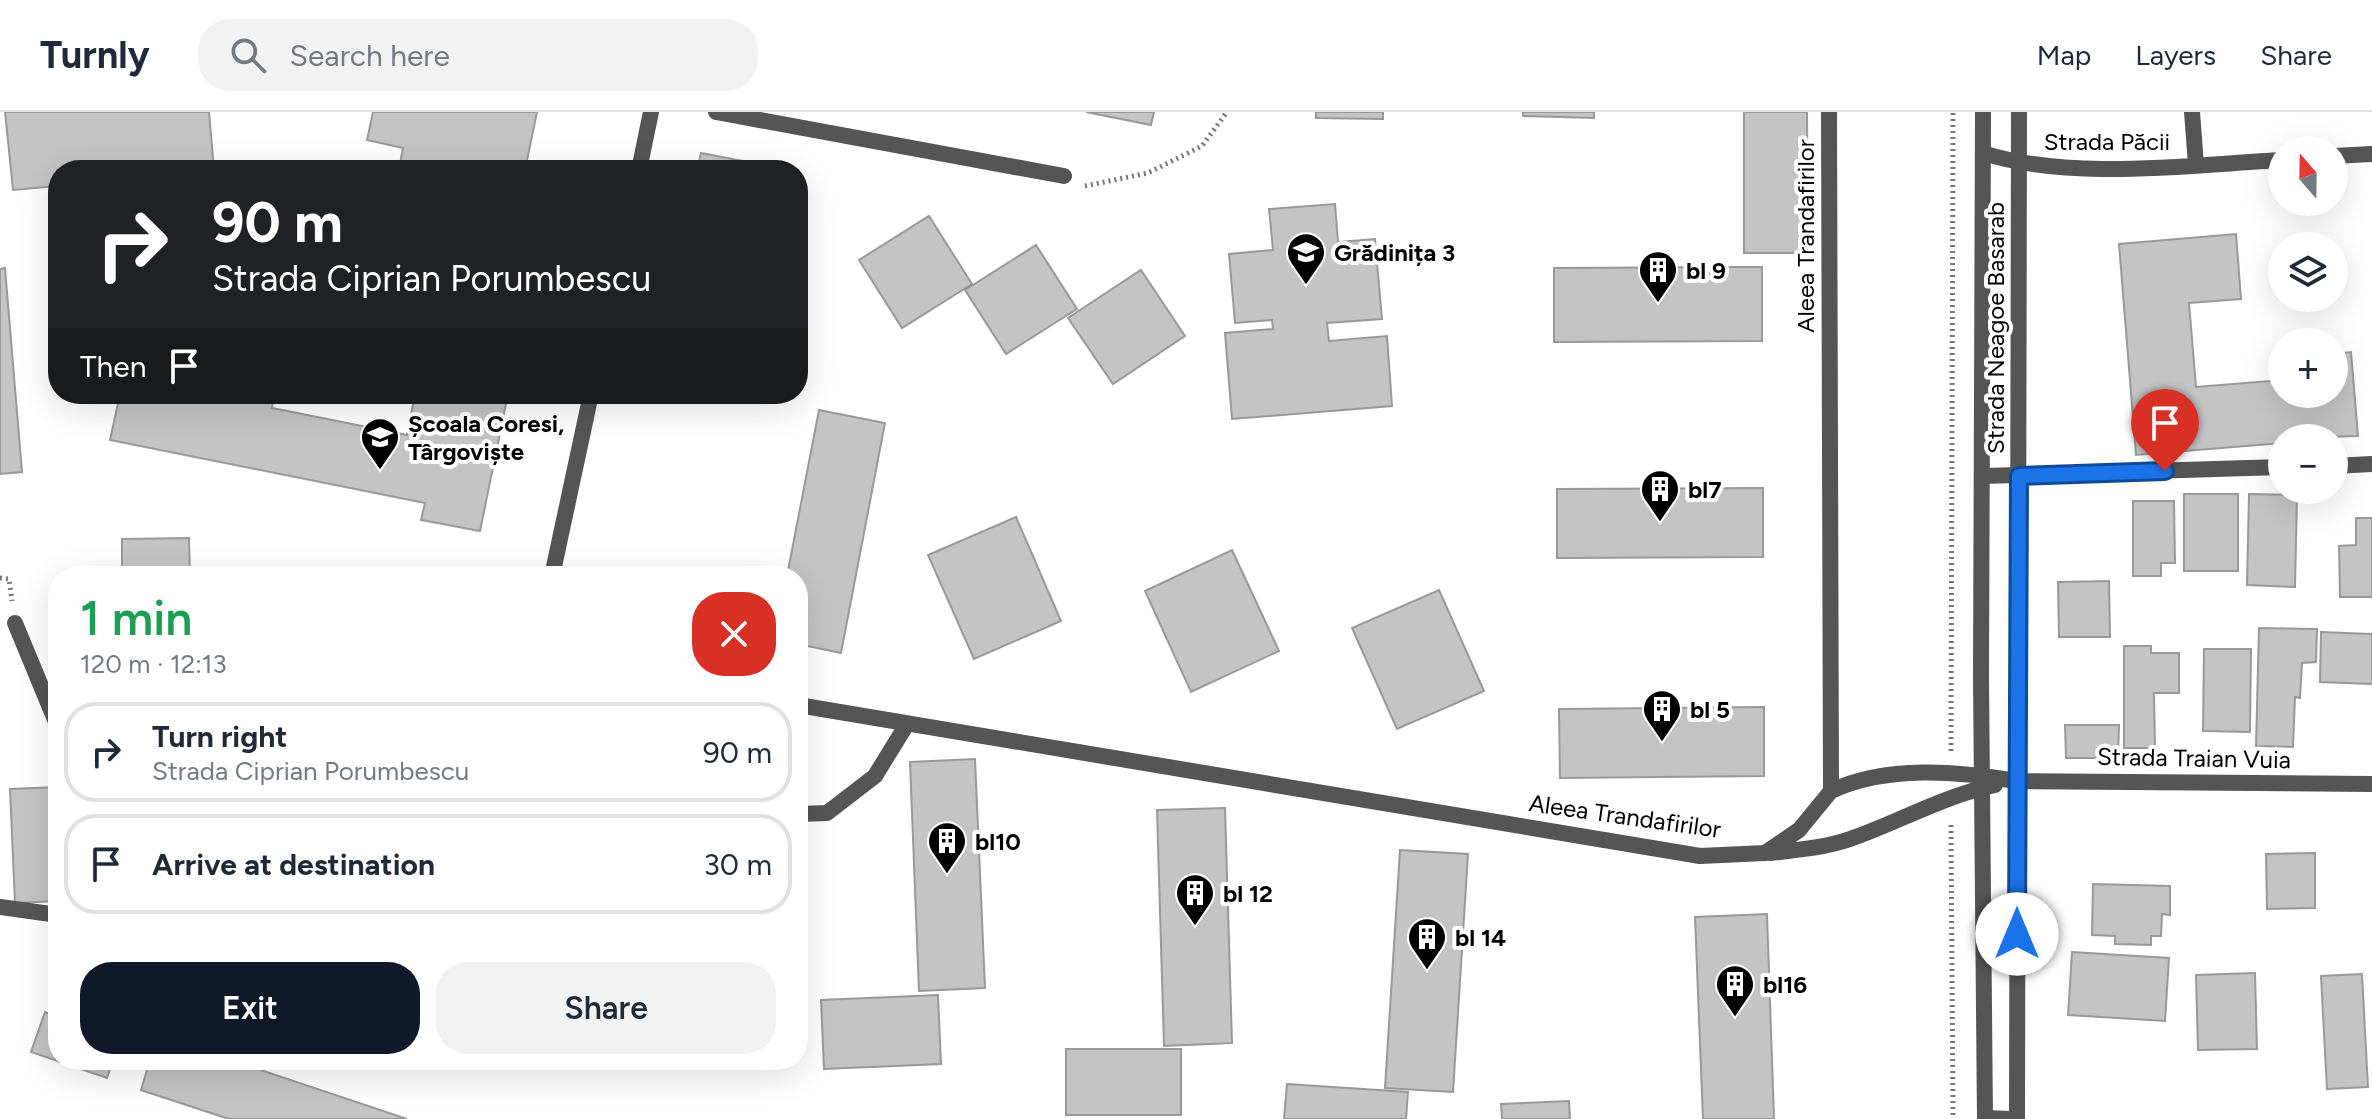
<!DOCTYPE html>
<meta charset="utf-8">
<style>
:root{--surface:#fff;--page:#f2f2f3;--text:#1f2937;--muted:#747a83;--line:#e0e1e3;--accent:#111827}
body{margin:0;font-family:Figtree,sans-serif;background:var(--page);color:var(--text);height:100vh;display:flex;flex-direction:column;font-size:30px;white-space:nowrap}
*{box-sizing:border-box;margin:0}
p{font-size:26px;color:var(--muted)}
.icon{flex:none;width:44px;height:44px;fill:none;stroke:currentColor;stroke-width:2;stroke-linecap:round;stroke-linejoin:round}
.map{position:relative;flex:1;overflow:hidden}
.drawer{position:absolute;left:48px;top:454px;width:760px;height:504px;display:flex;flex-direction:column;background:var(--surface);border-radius:32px;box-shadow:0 8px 32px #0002}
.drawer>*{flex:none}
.hud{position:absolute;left:48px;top:48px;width:760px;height:244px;border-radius:32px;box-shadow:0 8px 32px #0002;background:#202124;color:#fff;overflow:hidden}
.needle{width:52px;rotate:340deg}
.controls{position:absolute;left:2268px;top:24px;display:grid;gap:16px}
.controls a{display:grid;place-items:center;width:80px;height:80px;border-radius:50%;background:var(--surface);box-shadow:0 8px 32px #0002;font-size:40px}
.pin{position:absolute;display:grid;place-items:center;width:68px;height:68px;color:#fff;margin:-82px -34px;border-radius:50% 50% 50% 0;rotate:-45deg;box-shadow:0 0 8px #0007}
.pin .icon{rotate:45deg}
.me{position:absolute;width:88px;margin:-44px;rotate:0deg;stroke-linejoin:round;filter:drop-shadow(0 0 6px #0008)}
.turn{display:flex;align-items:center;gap:28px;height:168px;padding:0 32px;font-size:36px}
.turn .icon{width:104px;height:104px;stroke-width:2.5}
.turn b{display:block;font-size:56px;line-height:68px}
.then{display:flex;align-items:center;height:76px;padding:0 32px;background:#0003;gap:16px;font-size:30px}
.round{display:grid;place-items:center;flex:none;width:84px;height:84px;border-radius:32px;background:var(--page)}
.overview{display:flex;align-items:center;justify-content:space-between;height:136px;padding:0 32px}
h1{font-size:48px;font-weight:600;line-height:60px;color:#1e9e55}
.action{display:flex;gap:16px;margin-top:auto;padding:16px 32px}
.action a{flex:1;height:92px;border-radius:32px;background:var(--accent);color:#fff;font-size:32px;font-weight:600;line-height:92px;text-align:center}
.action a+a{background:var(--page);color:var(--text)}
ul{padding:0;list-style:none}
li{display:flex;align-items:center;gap:24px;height:100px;margin:0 16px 12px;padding:0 16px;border:4px solid var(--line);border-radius:32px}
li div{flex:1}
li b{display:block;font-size:30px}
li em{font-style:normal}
header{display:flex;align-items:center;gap:48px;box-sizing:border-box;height:112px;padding:0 40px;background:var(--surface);border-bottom:2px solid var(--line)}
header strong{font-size:38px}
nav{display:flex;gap:44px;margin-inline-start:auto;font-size:28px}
.search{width:560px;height:72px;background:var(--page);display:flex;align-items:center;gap:20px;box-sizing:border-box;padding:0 28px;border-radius:32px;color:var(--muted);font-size:30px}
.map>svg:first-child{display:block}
</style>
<header>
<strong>Turnly</strong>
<div class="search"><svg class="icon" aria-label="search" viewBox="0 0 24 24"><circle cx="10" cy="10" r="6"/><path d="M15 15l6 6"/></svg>Search here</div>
<nav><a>Map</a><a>Layers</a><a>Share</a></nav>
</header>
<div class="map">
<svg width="2372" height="1007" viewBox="0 0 2372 1007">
<rect width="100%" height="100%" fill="#fff"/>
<path fill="#c4c4c4" stroke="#999" stroke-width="2" d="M5 0H209L214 58H58V74L13 78Z
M373 0H537L525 58 489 53 487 58H429L400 52 403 36 367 28Z
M1086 0H1154L1151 13Z
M1316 0H1383V7L1316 6Z
M1523 0H1594V6L1523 4Z
M1744 0H1807L1808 141H1744Z
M701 41 764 53 763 58H697Z
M1335 92 1338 130 1375 127 1382 207 1327 211 1329 229 1387 224 1392 294 1232 307 1225 221 1273 217 1272 208 1235 211 1229 142 1273 138 1269 97Z
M929 104 972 172 902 216 859 148Z
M2236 122 2241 187 2189 191 2196 275 2282 268V282H2334V242L2351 240 2358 324 2282 326V331L2136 343 2119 132Z
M1036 133 1077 197 1006 242 965 178Z
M1737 155H1762V229L1554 230V156Z
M5 156 22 360 0 362V157Z
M1141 158 1185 224 1113 272 1068 206Z
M120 282H274L272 296 407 323 415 282H508L480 419 421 408 425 391 110 328Z
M678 282H718L717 290Z
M819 298 885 311 841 541 798 532V464H787Z
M1763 376V445L1557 446V377Z
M2184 382H2238V459H2184Z
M2249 382 2297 383 2295 475 2247 473Z
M2133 389H2174L2175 451H2161V464H2133Z
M1016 405 1061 509 974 547 928 443Z
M2356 406H2372V485H2340L2339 434 2356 433Z
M189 426 190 464H122V427Z
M1232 438 1279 539 1191 580 1145 479Z
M2109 469 2110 525H2059L2058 470Z
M1439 478 1484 579 1397 617 1352 516Z
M2259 516 2317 517 2316 550 2302 551 2300 586 2295 585 2293 635 2256 634Z
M2321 520 2372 522V572L2320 570Z
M2124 534H2151V541H2179V581H2154L2155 636H2124Z
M2204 537H2251L2250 620 2203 619Z
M1764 595V664L1560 666 1559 597Z
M2065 613H2119L2118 646H2066Z
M975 647 985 876 919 879 910 650Z
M58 675V789L15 791 10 677Z
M1225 696 1232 931 1164 934 1157 698Z
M1400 738 1468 742 1453 980 1385 976Z
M2315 741V796L2267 797 2266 742Z
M2093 772 2170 774V803L2162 802 2161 824H2151V833L2115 832V824L2092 823Z
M1767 802 1774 1007H1703L1695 805Z
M2072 840 2169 846 2165 909 2068 903Z
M2255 861 2257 937 2198 938 2196 863Z
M2362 862 2368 975 2327 977 2321 864Z
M938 883 941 952 824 957 821 888Z
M45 900 58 905V948H113L107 966 31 940Z
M1066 937H1181V1003H1066Z
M150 948H231L407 1007H229L141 978Z
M1287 972 1408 980 1406 1007H1284Z
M1569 989 1570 1007H1502L1501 992Z"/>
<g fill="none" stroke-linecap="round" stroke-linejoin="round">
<path stroke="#777" stroke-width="5" stroke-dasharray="2 4" stroke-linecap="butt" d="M1085 74 1148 61 1202 34 1227 0
M0 466 9 467 12 489
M1951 639 1953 0
M1951 713 1953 1007"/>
<path stroke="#555" stroke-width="16" d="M716 0 1064 64
M0 795 58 803"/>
<path stroke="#555" stroke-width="16" d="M2192 0 2196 53
M1983 41C2071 69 2189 53 2282 48
M2334 44 2372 42
M639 58 651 0
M2334 354 2372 352
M1982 364 2282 355
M552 464 591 282
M15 511 58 615
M798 593 1700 744 1765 741 1799 718 1831 679 1829 0
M1831 679C1887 653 1957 659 2016 669L2372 672
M798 702 827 701 875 664 907 612
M1770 741C1797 738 1824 736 1850 727 1899 710 1943 684 1995 673
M1985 1006 2011 1007"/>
<path stroke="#555" stroke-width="16" d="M1983 0 1981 566 1985 1007
M2017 1007 2019 0"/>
</g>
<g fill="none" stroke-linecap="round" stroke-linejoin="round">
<g stroke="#114b97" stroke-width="20">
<path id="route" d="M2017 822 2019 364 2165 359"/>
</g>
<use href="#route" stroke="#1a73e8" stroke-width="14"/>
</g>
<defs>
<g id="school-pin" transform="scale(2)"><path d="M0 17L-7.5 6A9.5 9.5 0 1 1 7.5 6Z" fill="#000" stroke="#fff"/><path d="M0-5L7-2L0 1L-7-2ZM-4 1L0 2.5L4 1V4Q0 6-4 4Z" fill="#fff"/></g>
<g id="building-pin" transform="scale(2)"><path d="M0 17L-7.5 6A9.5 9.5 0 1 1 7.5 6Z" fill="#000" stroke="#fff"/><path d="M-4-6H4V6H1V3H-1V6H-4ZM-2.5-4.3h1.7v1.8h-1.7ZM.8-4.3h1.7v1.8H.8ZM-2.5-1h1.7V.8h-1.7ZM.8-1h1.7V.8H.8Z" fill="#fff"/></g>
</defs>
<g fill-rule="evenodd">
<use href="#school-pin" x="1306" y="140"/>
<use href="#building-pin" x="1658" y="158"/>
<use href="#school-pin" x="380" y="325"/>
<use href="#building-pin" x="1660" y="377"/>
<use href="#building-pin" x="1662" y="597"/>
<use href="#building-pin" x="947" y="729"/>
<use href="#building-pin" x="1195" y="781"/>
<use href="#building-pin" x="1427" y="825"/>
<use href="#building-pin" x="1735" y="872"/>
</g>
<g text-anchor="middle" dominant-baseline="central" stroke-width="8" stroke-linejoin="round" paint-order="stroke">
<g font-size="24" fill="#000" stroke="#fff">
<text x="2107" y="29">Strada Păcii</text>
<text transform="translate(1805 124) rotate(-90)">Aleea Trandafirilor</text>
<text transform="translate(1995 216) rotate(-90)">Strada Neagoe Basarab</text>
<text transform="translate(2194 646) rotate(1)">Strada Traian Vuia</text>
<text transform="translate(1625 704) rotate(8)">Aleea Trandafirilor</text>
</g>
<g font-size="24" font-weight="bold" fill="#000" stroke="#fff" text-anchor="start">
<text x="1334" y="140">Grădinița 3</text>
<text x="1686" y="158">bl 9</text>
<text x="408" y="311">Școala Coresi,<tspan x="408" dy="28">Târgoviște</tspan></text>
<text x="1688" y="377">bl7</text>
<text x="1690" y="597">bl 5</text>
<text x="975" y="729">bl10</text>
<text x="1223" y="781">bl 12</text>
<text x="1455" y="825">bl 14</text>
<text x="1763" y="872">bl16</text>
</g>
</g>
</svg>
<div class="controls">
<a><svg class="needle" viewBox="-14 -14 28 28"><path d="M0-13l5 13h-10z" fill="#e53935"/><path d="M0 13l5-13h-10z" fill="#747a83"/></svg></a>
<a><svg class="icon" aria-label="layers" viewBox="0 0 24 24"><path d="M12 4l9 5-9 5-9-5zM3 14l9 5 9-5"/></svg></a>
<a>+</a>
<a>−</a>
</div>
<div class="pin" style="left:2165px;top:359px;background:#d93025"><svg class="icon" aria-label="arrive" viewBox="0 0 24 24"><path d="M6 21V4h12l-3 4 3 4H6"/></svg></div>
<svg class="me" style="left:2017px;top:822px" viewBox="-20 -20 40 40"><circle r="19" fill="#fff"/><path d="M0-13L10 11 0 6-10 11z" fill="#1a73e8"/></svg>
<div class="hud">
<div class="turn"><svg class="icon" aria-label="right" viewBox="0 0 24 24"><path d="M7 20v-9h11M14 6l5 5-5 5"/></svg><div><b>90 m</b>Strada Ciprian Porumbescu</div></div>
<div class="then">Then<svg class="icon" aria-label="arrive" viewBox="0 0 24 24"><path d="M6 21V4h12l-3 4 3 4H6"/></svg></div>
</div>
<section class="drawer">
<div class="overview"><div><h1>1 min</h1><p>120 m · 12:13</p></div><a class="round" style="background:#d93025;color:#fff"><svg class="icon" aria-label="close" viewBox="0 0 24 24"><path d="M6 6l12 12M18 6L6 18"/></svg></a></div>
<ul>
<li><svg class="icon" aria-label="right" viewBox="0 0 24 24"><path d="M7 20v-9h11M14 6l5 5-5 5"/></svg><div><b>Turn right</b><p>Strada Ciprian Porumbescu</p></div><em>90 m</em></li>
<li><svg class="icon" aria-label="arrive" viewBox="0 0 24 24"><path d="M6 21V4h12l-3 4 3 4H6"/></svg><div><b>Arrive at destination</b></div><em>30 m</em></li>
</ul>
<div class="action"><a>Exit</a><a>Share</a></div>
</section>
</div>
